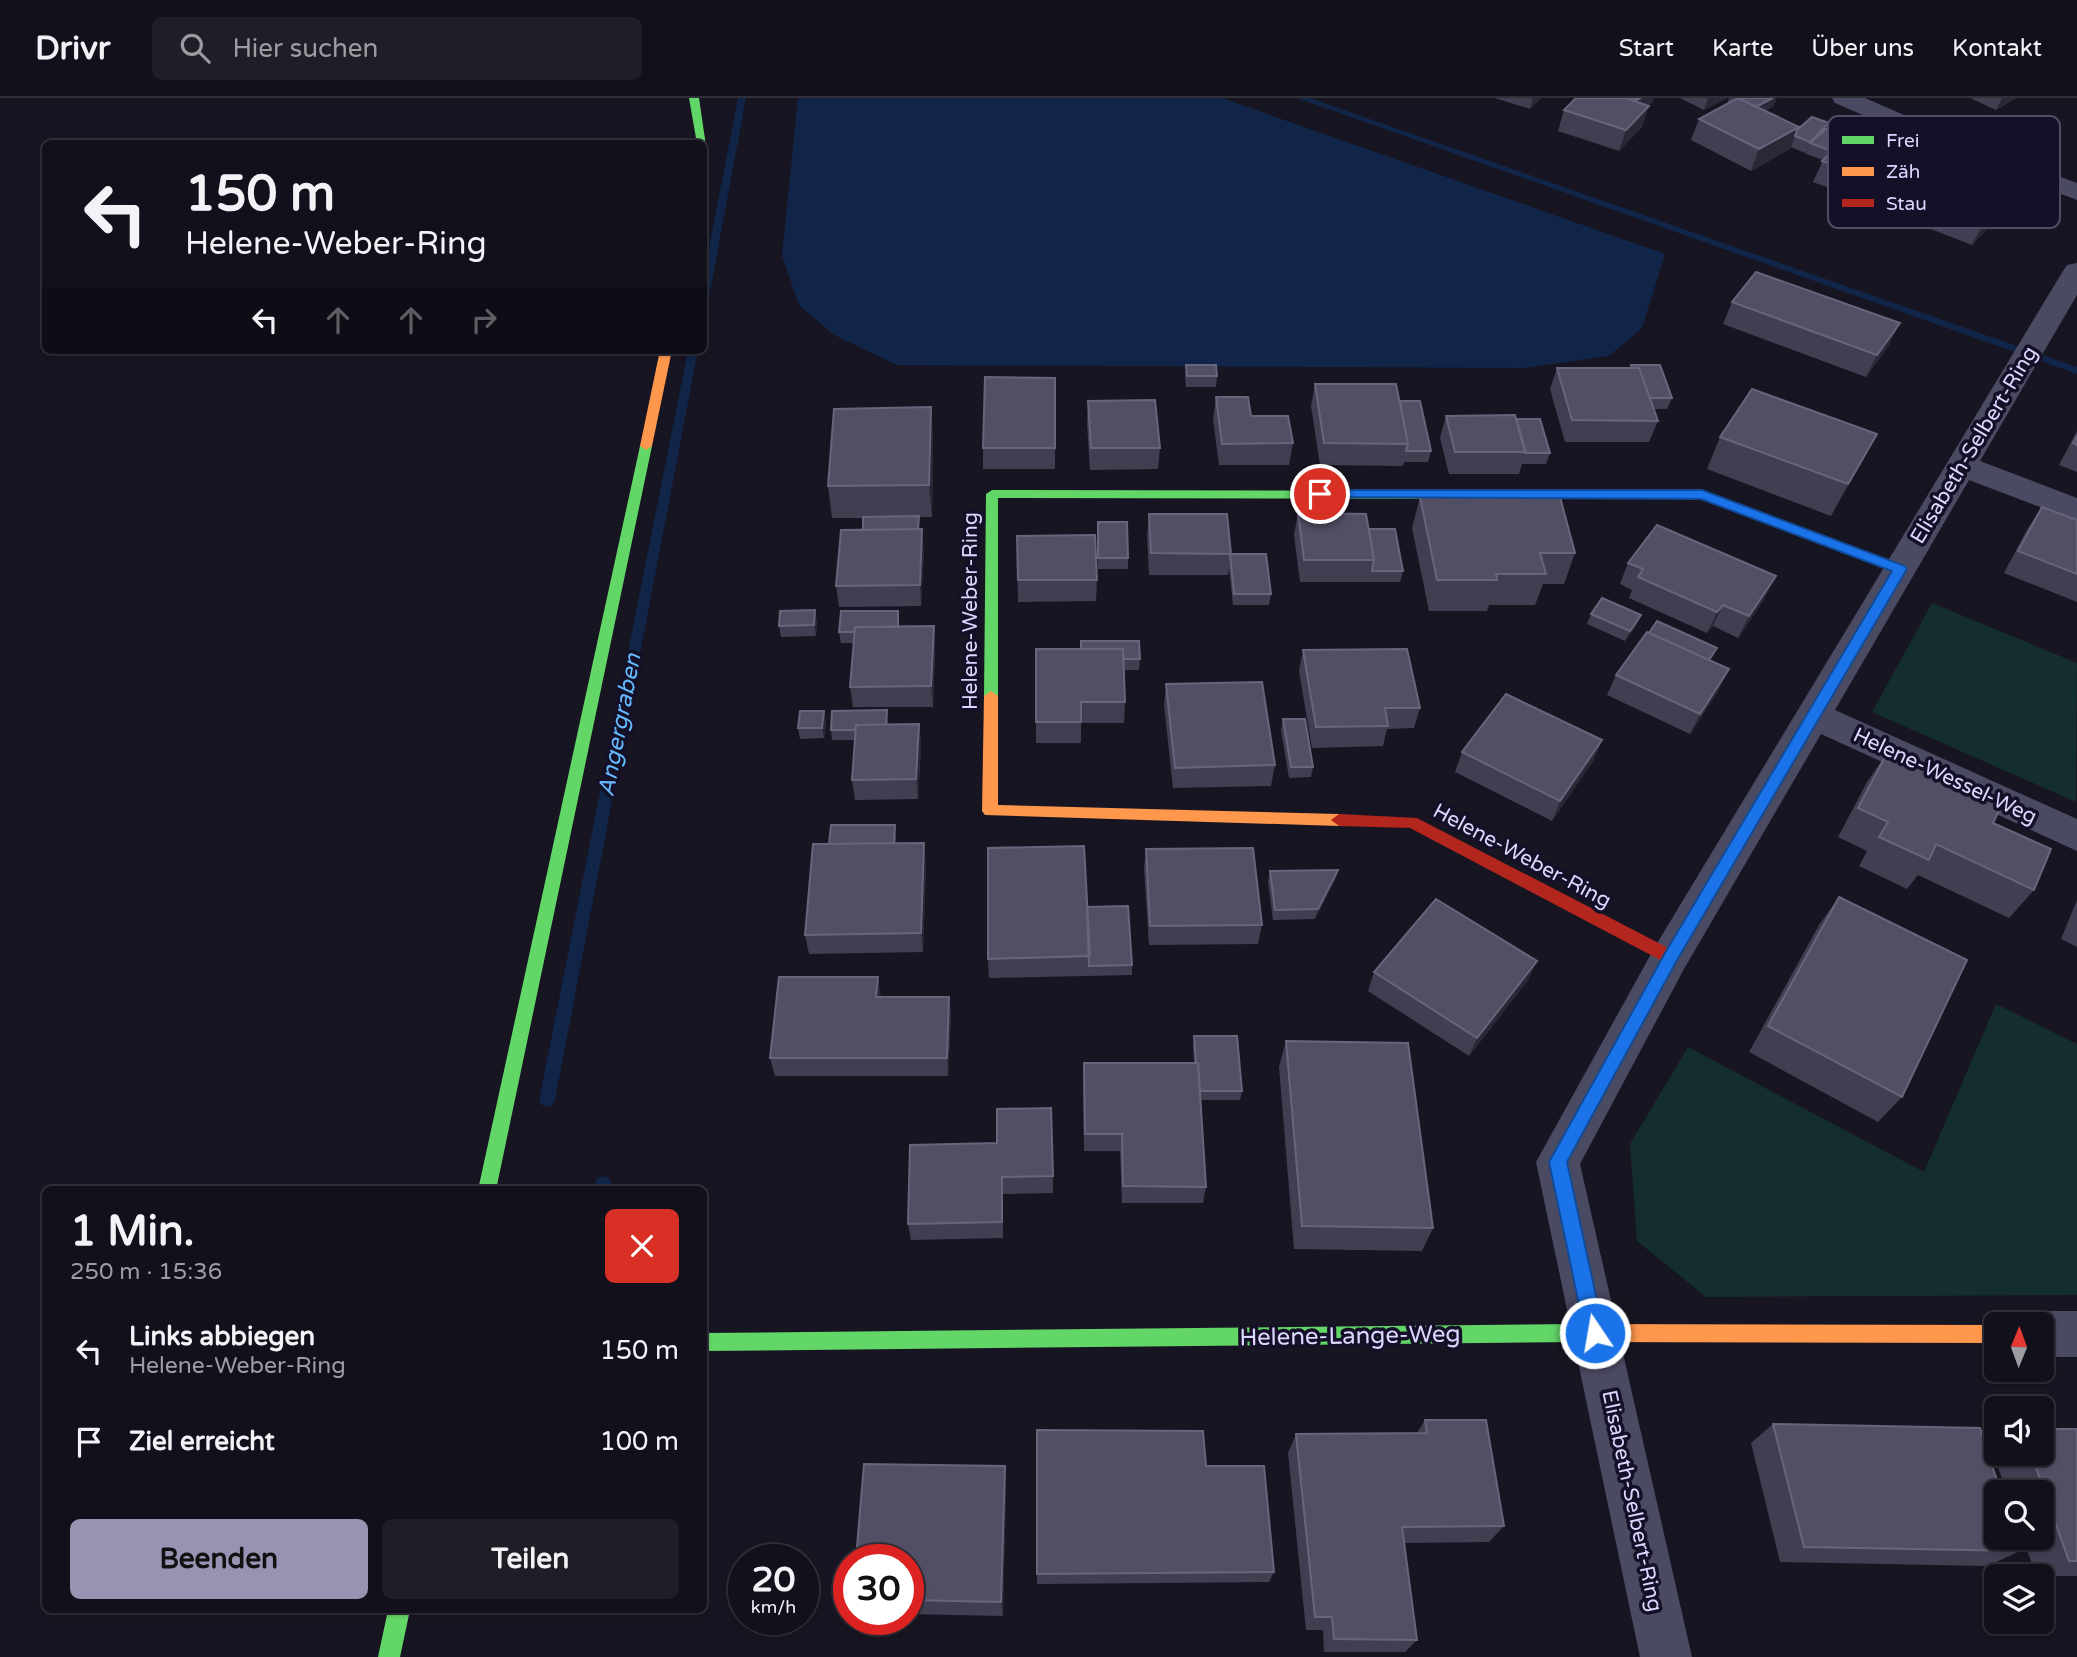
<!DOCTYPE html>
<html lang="de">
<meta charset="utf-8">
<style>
:root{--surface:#12101a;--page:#1f1e27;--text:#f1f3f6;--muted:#9c9da2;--line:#313039;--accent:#9793b2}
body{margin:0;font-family:"Varela Round",sans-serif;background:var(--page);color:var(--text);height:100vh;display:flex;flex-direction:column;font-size:26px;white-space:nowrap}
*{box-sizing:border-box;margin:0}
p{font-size:23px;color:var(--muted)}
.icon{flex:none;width:38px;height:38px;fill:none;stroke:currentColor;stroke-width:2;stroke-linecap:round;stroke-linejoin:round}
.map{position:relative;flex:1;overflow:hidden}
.panel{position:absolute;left:42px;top:1088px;width:665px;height:427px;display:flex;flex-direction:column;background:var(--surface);border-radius:10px;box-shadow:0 2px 5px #0004,0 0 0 2px var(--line)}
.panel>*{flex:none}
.hud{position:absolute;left:42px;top:42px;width:665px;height:214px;border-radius:10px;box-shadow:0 2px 5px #0004,0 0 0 2px var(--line);background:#12101a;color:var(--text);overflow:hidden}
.needle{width:46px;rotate:1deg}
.controls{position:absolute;left:1984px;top:1214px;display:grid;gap:14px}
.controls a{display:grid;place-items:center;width:70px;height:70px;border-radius:10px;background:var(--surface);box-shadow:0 2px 5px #0004,0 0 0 2px var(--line);font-size:35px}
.speed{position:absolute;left:728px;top:1446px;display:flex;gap:14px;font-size:35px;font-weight:700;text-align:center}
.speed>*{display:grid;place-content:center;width:91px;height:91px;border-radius:50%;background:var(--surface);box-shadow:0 2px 5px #0004,0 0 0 2px var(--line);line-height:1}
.speed small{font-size:18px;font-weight:400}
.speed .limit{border:10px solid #d22;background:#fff;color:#111}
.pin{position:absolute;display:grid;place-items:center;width:60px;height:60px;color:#fff;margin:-30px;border:4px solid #fff;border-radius:50%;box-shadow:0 2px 7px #0007}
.me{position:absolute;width:77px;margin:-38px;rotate:348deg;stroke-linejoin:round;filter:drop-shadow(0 0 5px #0008)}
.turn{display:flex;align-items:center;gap:24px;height:147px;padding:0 28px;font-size:32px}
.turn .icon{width:91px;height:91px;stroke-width:2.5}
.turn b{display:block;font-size:49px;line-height:60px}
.lanes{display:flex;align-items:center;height:66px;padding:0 28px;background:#0003;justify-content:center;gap:35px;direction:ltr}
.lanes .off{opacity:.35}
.round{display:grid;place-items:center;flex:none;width:74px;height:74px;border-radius:10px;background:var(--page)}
.overview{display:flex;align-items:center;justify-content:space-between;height:119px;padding:0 28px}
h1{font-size:42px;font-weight:700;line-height:52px}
.cta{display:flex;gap:14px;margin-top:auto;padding:14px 28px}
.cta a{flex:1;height:80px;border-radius:10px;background:var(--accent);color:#111;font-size:28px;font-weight:700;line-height:80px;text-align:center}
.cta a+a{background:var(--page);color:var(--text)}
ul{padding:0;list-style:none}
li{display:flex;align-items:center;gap:21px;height:91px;padding:0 28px}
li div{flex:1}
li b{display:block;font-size:26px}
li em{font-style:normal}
header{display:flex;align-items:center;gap:42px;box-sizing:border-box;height:98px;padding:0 35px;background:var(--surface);border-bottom:2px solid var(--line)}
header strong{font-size:33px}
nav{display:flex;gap:38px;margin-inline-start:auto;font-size:24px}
.search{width:490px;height:63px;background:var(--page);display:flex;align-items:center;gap:18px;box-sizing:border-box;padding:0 24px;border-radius:10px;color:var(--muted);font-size:26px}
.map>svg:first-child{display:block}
</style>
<header>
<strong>Drivr</strong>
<div class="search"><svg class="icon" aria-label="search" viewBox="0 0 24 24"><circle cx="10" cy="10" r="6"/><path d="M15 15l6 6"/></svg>Hier suchen</div>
<nav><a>Start</a><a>Karte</a><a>Über uns</a><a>Kontakt</a></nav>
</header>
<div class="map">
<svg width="2077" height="1559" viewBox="0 0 2077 1559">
<rect width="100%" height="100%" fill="#181522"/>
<path fill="#142d2e" d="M1932 505 2077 565 2076 704 1872 614Z
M1996 906 2077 946V1197L1706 1199 1637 1143 1630 1046 1688 949 1924 1074Z"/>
<path fill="#102548" d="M798 0H1222L1665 156 1642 230 1609 258 1524 270 897 267 834 237 799 207 782 158Z"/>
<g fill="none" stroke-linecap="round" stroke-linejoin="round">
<path fill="#102548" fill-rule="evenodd" d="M738 0H746L709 199 704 202V175Z
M1297 0H1310L2077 269V276Z
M688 252H698L555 1002 552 1007 547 1009 542 1007 539 1002Z
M603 1078 609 1080 614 1092H598L595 1085 597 1080Z"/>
<path fill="#4b4a63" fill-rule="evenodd" d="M1832 0H1865L1957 40 2077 85V102L1939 50 1835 5Z
M2077 165V197L1980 363 2077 400V423L1969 382 1835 612 2077 721V753L1821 636 1684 871 1580 1066 1692 1559H1640L1536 1064 1656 847 2063 173 2067 167Z
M2042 1213H2077V1259H2042V1227H2023L2026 1220Z"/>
<path fill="#63d668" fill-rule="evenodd" d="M689 0H699L706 48 697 46Z
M646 344 652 348 496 1092H478L640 348Z
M992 392 1638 393 1644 397 1638 401 998 400V598L991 603 984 598 986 396Z
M1579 1226 1586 1228 1589 1235 1586 1242 1579 1244 704 1253V1235Z
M388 1512H410L400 1559H378Z"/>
<path fill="#ff974d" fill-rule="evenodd" d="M660 252H672L652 348 646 352 640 348Z
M1638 393 1707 394 1906 468 1908 471 1906 474H1896L1701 401 1633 400 1632 397Z
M991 593 998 598V707L1339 716 1347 722 1339 728 985 717 982 713 984 598Z
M1579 1226 1997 1227V1245L1579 1244 1572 1242 1569 1235 1572 1228Z"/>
<path fill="#b3261e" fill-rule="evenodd" d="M1339 716 1417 720 1676 854 1678 859 1676 864 1670 866 1664 864 1410 730 1339 728 1331 722Z"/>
</g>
<path fill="#423e51" d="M1495 0H1541L1530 11Z
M1576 0H1654L1652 5 1647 7 1642 29 1619 53 1558 33 1564 12Z
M1680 0H1727L1704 12Z
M1729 0H1777L1773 8 1765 13 1799 29 1797 32H1827L1841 44 1906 66 1930 83 1916 98 1890 88 1873 106 1813 84 1823 62 1806 56 1807 53 1805 55 1791 49 1790 51 1751 73 1691 42 1699 21 1729 5 1728 4Z
M1970 0H2016L1996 12Z
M1920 102 1997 120 1972 147 1910 123Z
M1732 204 1889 247 1866 279 1723 226Z
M1186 267 1217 278 1216 289H1186L1185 278Z
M1631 267 1672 300 1667 311H1654L1658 323 1649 344H1565L1550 291 1557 270H1630Z
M1055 280V371H983V350Z
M1315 286 1400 303 1431 353 1428 364H1404L1403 368 1320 367 1311 308Z
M1216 299 1251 318 1293 345 1289 367H1219L1213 321Z
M1088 303 1160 350 1158 371 1090 372 1087 325Z
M931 309 933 341 932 419H919V431L924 453 921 508 839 509 836 488 863 432V420H832L828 388Z
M1446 318 1516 321 1550 355 1546 366H1522L1519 376H1449L1440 340Z
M2077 333V374L2059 367Z
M1877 336 1831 418 1707 371 1720 339Z
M1420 399 1575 455 1564 486H1543L1535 507H1489L1487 513H1429L1412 430Z
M2042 409 2077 422V504L2004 475 2028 430Z
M1298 415 1369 431 1403 473 1400 484H1300L1294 437Z
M1149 416 1231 456 1271 496 1269 507H1233L1229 470 1228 477H1149L1147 438Z
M1098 424 1128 460V471H1098Z
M1017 438 1097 482 1096 503 1018 504Z
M1628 465 1765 500 1738 540 1713 528 1707 535 1629 500 1632 492 1620 486Z
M1591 516 1641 517 1636 528 1625 543 1587 526Z
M817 523 816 538 781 539 779 528Z
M899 523V529L934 528 935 549 933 609H853L850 589 854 545H841L839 534Z
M1036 551 1140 561 1139 572H1124L1125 604 1124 625H1081V645H1036Z
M1303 552 1420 610 1414 630 1387 631 1383 648 1312 650 1299 573Z
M1710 563 1719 592 1690 636 1607 597 1616 577Z
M1166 586 1275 667 1271 688 1173 690 1164 607Z
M887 612 888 627 919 626 921 647 918 701 855 702 852 682 855 642H832L831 632Z
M824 613 826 624 824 640 800 641 798 630Z
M1283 621 1313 669 1311 679 1289 680 1281 632Z
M1602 642 1593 663 1552 723 1455 674 1462 654Z
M1887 655 1993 725 2034 792 2009 820 1918 777 1907 791 1859 768 1867 753 1838 739 1867 684Z
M895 727 896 745 926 765 923 854 809 856 805 837 829 746Z
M1146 751 1262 827 1258 846 1149 847 1144 770Z
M1338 772 1335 782 1315 821 1273 822 1268 783 1270 773Z
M1839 799 1902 999 1878 1024 1749 954 1819 827Z
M2077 802V849L2061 841Z
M1087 809 1132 867V877L989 880 988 861Z
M1537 863 1528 882 1469 958 1368 893 1374 874Z
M880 899H949L951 918 948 978H775L770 960Z
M1194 938 1242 993 1240 1002H1201L1206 1089 1203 1105H1122L1120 1053H1084L1083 983 1084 965H1194L1193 947Z
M1286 943 1433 1130 1422 1153 1294 1151 1279 969Z
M997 1045 1053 1078V1095L1003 1096V1140L911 1142 908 1126Z
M1425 1322 1504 1428 1489 1444 1404 1445 1417 1542 1405 1554H1324L1323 1532H1306L1288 1355 1296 1336 1417 1335Z
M1773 1326 2020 1453 1988 1468 1780 1464 1751 1345Z
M2077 1331V1478H2036L2023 1440H2042V1395H2007L1991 1349 1997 1346V1356H2042Z
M1037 1332 1206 1368 1274 1474 1269 1484 1037 1486Z
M1005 1368 1006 1386 1003 1518 908 1516V1461Z"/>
<path fill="#2a2736" d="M1533 0H1541L1530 11Z
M1641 0H1654L1652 5 1623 16 1626 6Z
M1708 0H1727L1704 12Z
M1773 0H1777L1773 8 1746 23 1750 12Z
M2002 0H2016L1996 12Z
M1649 8 1642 29 1619 53 1626 32Z
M1829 25 1825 36 1810 45 1805 55 1810 44Z
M1799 29 1790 51 1751 73 1759 51Z
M1844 38 1839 49 1824 63 1829 52Z
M1911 55 1901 76 1895 77 1890 88 1873 106 1883 84Z
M1935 72 1930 83 1916 98 1921 87Z
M2008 99 1997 120 1972 147 1983 126Z
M1900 225 1889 247 1866 279 1877 257Z
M931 309 933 341 932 419 929 387Z
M1877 336 1860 368 1831 418 1848 386Z
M922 431 924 453 921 508 920 487Z
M1776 478 1765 500 1738 540 1749 518Z
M1723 507 1713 528 1707 535 1717 514Z
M815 512 817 523 816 538 814 527Z
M1641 517 1636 528 1625 543 1630 533Z
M934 528 935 549 933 609 931 588Z
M1729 571 1719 592 1690 636 1700 616Z
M824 613 826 624 824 640 822 630Z
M919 626 921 647 918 701 916 681Z
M1602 642 1593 663 1552 723 1560 703Z
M924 745 926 765 923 854 921 835Z
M1338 772 1335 782 1315 821 1318 811Z
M1537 863 1528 882 1469 958 1477 940Z
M878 879 881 898 879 918 876 899Z
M949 899 951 918 948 978 947 960Z
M1005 1368 1006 1386 1003 1518 1001 1504Z"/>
<path fill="#524f64" stroke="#68647c" stroke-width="2" d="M1576 0H1625L1649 8 1626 32 1564 12Z
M1625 0H1641L1634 3Z
M1738 0 1799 29 1759 51 1699 21Z
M1742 0H1773L1756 9 1740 1Z
M1812 19 1829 25 1810 44 1795 38 1797 32Z
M1826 31 1844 38 1829 52 1810 45Z
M1852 34 1911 55 1883 84 1822 63Z
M1756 174 1900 225 1877 257 1732 204Z
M1186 267H1216L1217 278H1187Z
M1631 267H1660L1672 300H1650L1639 270H1632Z
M1557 270H1639L1658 323 1572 322Z
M985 279 1055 280V350H983Z
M1315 286H1396L1408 346 1324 345Z
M1752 291 1877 336 1848 386 1720 339Z
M1216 299H1248L1251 318H1288L1293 345 1222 346Z
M1155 302 1160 350H1091L1088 303Z
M1400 303H1420L1431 353H1406L1408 346Z
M931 309 929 387 828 388 834 311Z
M1515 317 1526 354H1455L1446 318Z
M1516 321H1540L1550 355H1525Z
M2077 338V347L2073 345Z
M1420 399H1560L1575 455H1540L1546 476H1496L1497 482H1437Z
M2042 409 2077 422V476L2018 453Z
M1298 415 1366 416 1374 462H1304Z
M1149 416H1227L1231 456 1151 455Z
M919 418 918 431 863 432V419Z
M1098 424H1127L1128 460H1098Z
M1657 427 1776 478 1749 518 1723 507 1717 514 1638 479 1643 471 1628 465Z
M922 431 920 487 836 488 841 432Z
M1369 431H1395L1403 473H1372L1374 462Z
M1095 437 1097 482H1018L1017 438Z
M1230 456H1266L1271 496H1234Z
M1602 500 1641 517 1630 533 1591 516Z
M815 512 814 527 779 528 780 513Z
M841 513H898V529H855L854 534H839Z
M1657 523 1717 550 1709 562 1649 535Z
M934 528 931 588 850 589 855 529Z
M1647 534 1729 571 1700 616 1616 577Z
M1081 543H1139L1140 561H1123V551H1081Z
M1036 551H1123L1125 604H1081V624H1036Z
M1407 551 1420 610H1385L1388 628 1316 629 1303 552Z
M1262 584 1275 667 1175 670 1166 586Z
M1506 596 1602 642 1560 703 1462 654Z
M887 612 886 627H856L855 632H831L832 613Z
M800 613H824L822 630H798Z
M1283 621H1305L1313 669H1291Z
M919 626 916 681 852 682 856 627Z
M1887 655 2002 706 1993 725 2051 751 2034 792 1936 746 1929 762 1879 739 1888 724 1858 710Z
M831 727H895L894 745 829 746Z
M924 745 921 835 805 837 813 746Z
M1084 748 1090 858 988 861V750Z
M1253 750 1262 827 1150 828 1146 751Z
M1338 772 1318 811 1275 812 1270 773Z
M1839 799 1967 862 1902 999 1768 928Z
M1436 801 1537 863 1477 940 1374 874Z
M1128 808 1132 867 1089 868 1087 809Z
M779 879H878L876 899H949L947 960H770Z
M1194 938H1237L1242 993H1200L1198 965H1196Z
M1286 943 1408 945 1433 1130 1302 1128Z
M1084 965H1198L1206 1089 1123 1088 1122 1036H1085Z
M1051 1010 1053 1078 1002 1079V1124L908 1126 910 1047 997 1045V1011Z
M1425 1322H1486L1504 1428 1402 1429 1417 1542 1334 1541 1332 1519H1315L1296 1336 1427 1335Z
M1773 1326 1980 1330 2001 1395H1997V1440H2016L2020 1453 1804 1449Z
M2042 1331H2077V1463H2069L2031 1356H2042Z
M1037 1332 1203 1333 1206 1368H1264L1274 1474 1037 1476Z
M864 1366 1005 1368 1001 1504 908 1502V1461H856Z"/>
<path fill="#1a73e8" stroke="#114b97" stroke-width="2" d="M1320 392H1702L1905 468 1907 471 1676 864 1567 1064 1604 1235 1602 1242 1595 1245 1588 1242 1585 1235 1549 1064 1665 855 1892 473 1701 401 1315 399 1313 396Z"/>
<g text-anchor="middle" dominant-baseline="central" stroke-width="7" stroke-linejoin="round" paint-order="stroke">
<g font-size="21" fill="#dbd7ff" stroke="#141027">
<text transform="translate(1974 347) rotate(-59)">Elisabeth-Selbert-Ring</text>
<text transform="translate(970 513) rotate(-90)">Helene-Weber-Ring</text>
<text transform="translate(1945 678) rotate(25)">Helene-Wessel-Weg</text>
<text transform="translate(1522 758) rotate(28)">Helene-Weber-Ring</text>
<text transform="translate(1632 1403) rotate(78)">Elisabeth-Selbert-Ring</text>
</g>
<g font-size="23" font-style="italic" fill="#66b9fe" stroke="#141027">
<text transform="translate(620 627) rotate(-79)">Angergraben</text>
</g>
<g font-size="24" fill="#dbd7ff" stroke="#141027">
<text transform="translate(1350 1238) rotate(-1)">Helene-Lange-Weg</text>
</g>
</g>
<rect x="1828" y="18" width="232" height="112" rx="10" fill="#141027" stroke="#504c68" stroke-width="2"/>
<rect x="1842" y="38" width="32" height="8" fill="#63d668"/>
<rect x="1842" y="69" width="32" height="9" fill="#ff974d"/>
<rect x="1842" y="101" width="32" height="8" fill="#b3261e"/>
<g font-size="19" fill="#dbd7ff">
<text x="1886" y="49">Frei</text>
<text x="1886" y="80">Zäh</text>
<text x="1886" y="112">Stau</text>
</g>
</svg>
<div class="controls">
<a><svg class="needle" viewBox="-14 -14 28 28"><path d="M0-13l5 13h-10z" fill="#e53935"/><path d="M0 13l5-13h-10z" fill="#9c9da2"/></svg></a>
<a><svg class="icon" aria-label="sound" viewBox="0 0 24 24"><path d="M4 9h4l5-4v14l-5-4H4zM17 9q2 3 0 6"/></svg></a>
<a><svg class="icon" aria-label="search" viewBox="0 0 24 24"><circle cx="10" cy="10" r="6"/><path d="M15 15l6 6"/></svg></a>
<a><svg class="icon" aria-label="layers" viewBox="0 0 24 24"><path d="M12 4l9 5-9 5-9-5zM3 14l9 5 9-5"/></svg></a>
</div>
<div class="speed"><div>20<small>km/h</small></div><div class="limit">30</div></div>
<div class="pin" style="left:1320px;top:396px;background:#d93025"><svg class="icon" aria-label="arrive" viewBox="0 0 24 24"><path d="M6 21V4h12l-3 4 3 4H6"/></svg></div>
<svg class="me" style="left:1595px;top:1235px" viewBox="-20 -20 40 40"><circle r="17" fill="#1a73e8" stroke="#fff" stroke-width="3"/><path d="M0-11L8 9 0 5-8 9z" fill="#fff"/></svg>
<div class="hud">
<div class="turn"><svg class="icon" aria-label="left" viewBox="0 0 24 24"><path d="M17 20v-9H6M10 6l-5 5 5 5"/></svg><div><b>150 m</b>Helene-Weber-Ring</div></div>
<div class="lanes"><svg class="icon" aria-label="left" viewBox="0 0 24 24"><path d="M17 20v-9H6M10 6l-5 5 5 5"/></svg><svg class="icon off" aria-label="ahead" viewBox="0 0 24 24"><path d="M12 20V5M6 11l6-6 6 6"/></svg><svg class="icon off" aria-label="ahead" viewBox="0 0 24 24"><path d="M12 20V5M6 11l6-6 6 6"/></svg><svg class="icon off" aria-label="right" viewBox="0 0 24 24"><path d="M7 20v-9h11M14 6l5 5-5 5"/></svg></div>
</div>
<section class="panel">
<div class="overview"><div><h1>1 Min.</h1><p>250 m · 15:36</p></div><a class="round" style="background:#d93025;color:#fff"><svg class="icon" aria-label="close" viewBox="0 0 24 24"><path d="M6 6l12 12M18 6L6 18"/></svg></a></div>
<ul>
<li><svg class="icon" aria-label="left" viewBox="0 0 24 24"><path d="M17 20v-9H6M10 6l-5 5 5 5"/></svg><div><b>Links abbiegen</b><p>Helene-Weber-Ring</p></div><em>150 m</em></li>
<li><svg class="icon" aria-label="arrive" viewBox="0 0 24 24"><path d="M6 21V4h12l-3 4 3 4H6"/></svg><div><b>Ziel erreicht</b></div><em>100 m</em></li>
</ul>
<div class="cta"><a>Beenden</a><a>Teilen</a></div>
</section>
</div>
